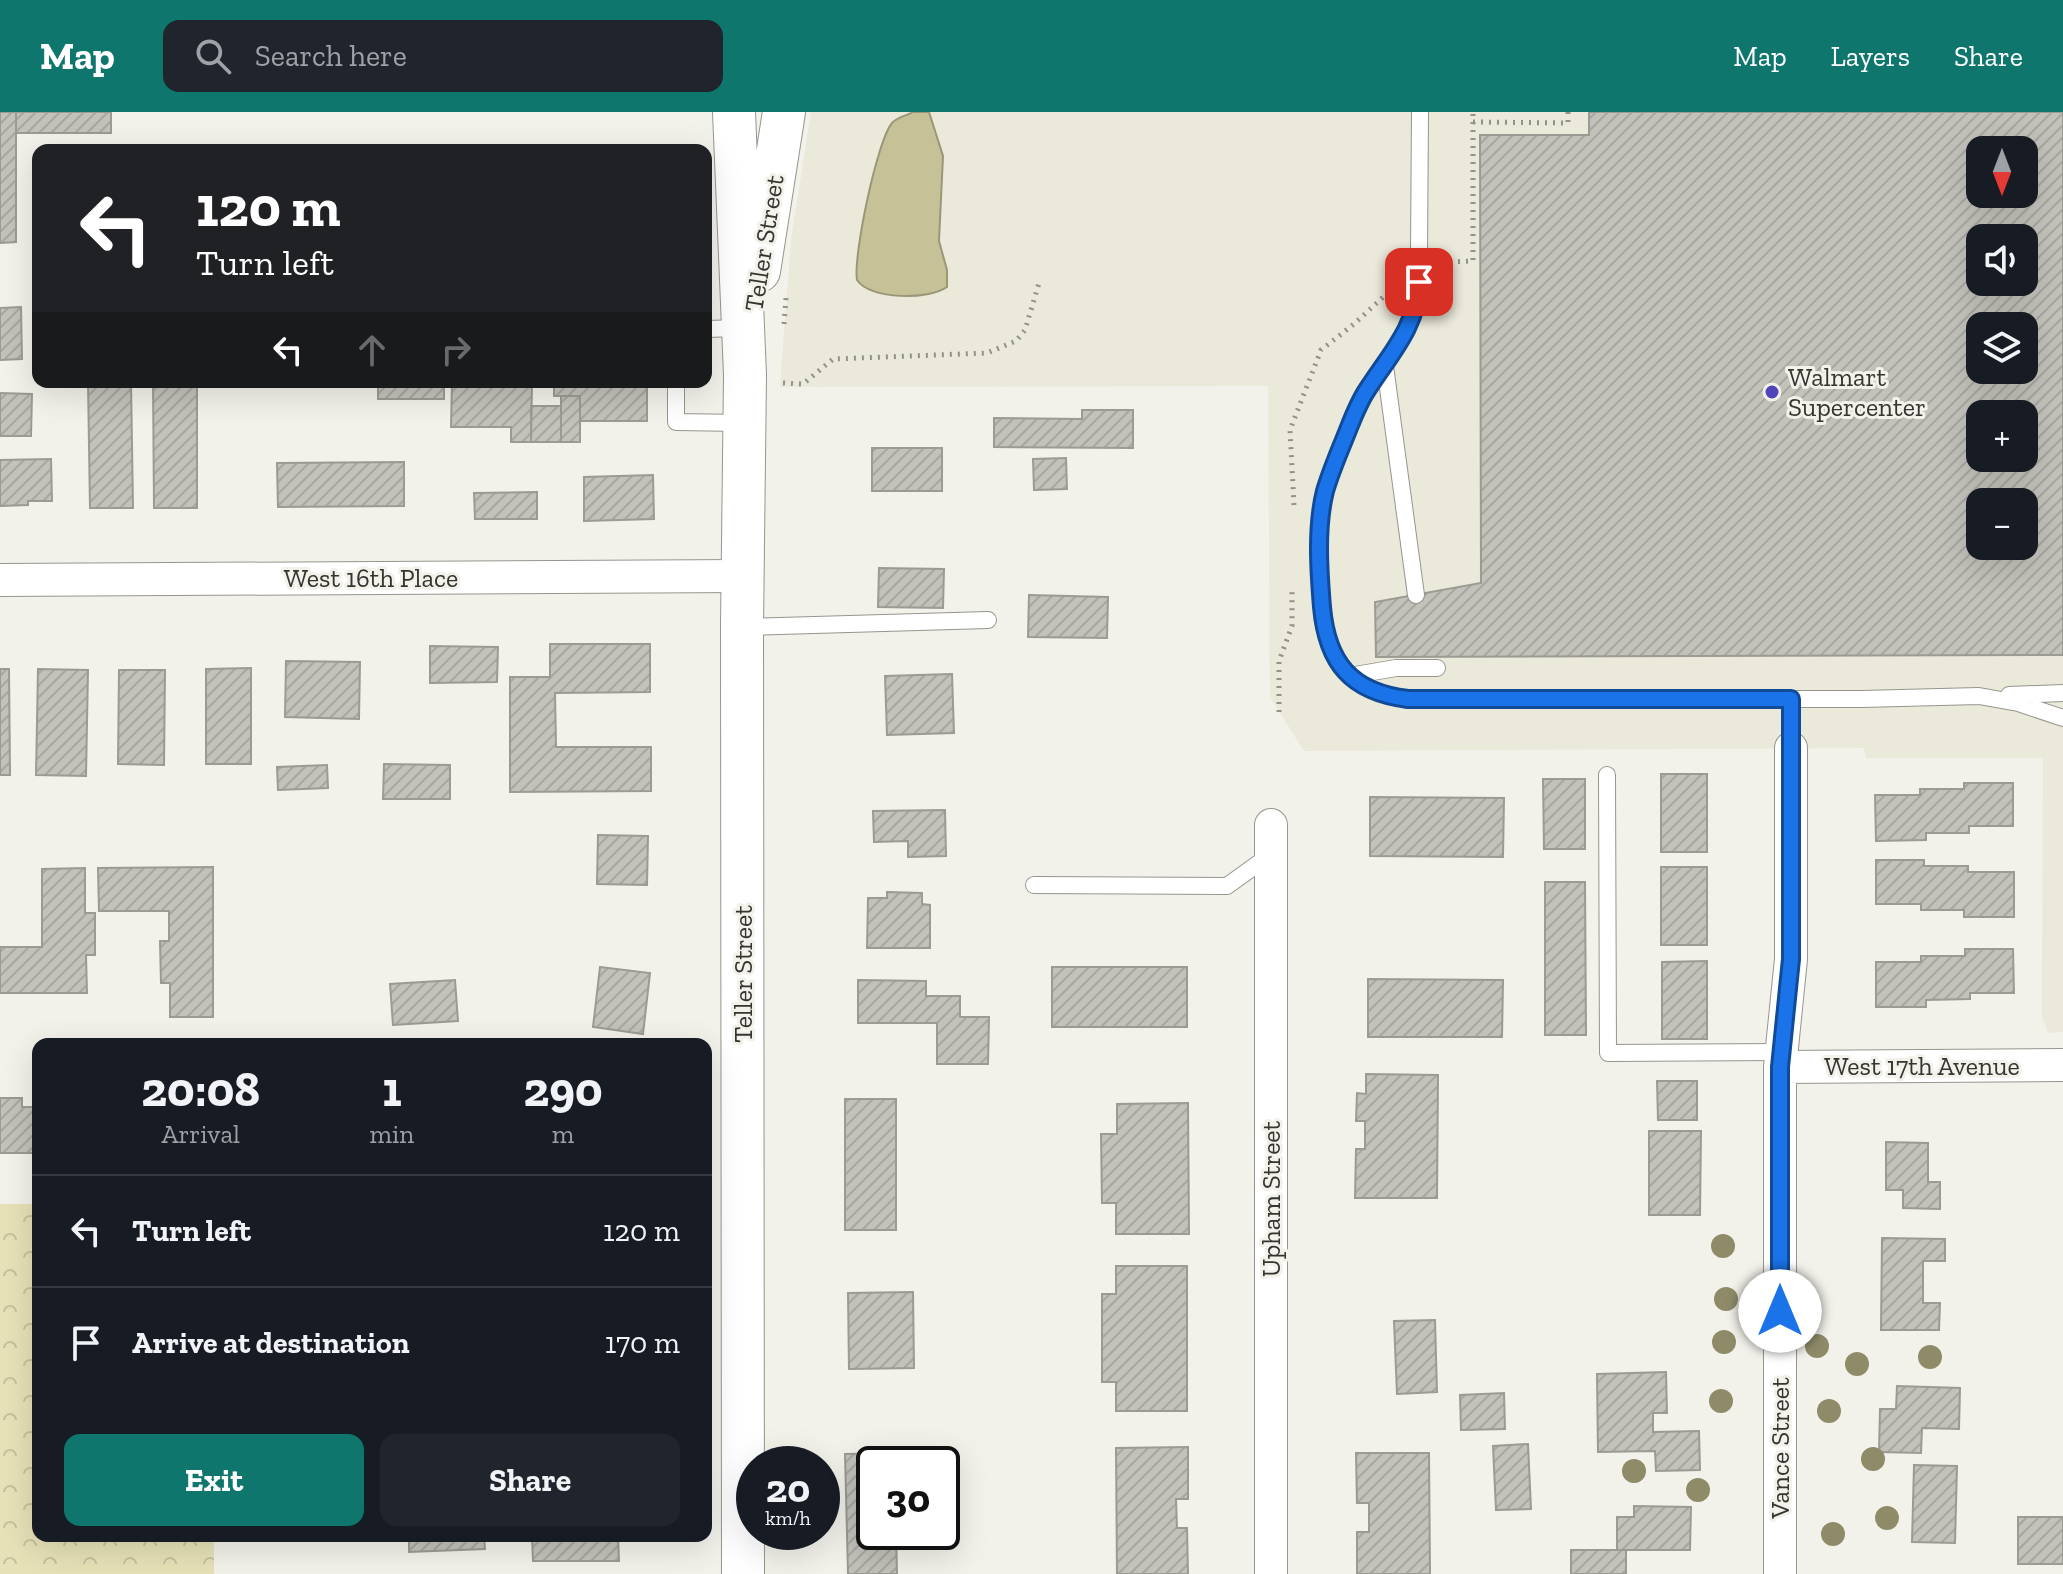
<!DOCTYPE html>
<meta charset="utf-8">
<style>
:root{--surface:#171b24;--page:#20242c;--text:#f1f3f6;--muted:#9ea1a6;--line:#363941;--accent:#0f766e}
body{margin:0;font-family:"Zilla Slab",serif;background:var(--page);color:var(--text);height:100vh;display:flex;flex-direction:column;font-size:30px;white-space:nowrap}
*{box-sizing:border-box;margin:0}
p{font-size:26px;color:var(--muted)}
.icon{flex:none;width:44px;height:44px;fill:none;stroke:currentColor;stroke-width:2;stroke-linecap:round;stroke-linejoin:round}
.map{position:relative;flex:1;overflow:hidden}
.sheet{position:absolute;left:32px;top:926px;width:680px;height:504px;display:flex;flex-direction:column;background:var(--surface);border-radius:16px;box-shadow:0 8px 32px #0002}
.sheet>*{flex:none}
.top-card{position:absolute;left:32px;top:32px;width:680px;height:244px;border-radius:16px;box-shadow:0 8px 32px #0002;background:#202124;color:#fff;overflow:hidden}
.needle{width:52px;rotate:180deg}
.controls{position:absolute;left:1966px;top:24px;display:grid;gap:16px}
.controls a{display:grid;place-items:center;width:72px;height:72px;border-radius:16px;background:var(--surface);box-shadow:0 8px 32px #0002;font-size:40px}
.speed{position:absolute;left:736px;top:1334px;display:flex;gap:16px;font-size:40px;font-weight:700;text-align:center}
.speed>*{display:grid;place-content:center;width:104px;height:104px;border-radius:50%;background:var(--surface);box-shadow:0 8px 32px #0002;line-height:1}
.speed small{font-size:20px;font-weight:400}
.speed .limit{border:4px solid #111;border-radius:12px;background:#fff;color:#111}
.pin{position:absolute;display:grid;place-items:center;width:68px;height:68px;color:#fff;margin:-34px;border-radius:16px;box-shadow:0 4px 12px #0006}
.me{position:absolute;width:88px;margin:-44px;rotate:0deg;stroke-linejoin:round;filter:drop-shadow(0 0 6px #0008)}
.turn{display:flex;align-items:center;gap:28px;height:168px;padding:0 32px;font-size:36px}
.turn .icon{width:104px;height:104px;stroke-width:2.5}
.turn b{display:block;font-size:56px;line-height:68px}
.lanes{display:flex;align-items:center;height:76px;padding:0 32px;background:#0003;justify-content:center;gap:40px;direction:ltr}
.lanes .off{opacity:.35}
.eta{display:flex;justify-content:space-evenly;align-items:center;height:136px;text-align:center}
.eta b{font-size:48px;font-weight:800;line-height:56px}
.primary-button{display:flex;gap:16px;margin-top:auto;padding:16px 32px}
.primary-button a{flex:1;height:92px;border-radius:16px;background:var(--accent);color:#fff;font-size:32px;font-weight:800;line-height:92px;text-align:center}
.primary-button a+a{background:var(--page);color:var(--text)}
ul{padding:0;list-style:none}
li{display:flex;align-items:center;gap:24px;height:112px;padding:0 32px;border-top:2px solid var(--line)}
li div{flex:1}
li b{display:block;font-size:30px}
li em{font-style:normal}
header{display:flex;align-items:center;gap:48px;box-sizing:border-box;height:112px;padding:0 40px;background:var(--accent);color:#fff}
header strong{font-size:38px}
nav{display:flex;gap:44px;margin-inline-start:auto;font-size:28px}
.search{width:560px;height:72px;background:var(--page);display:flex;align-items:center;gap:20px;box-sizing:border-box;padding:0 28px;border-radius:16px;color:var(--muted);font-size:30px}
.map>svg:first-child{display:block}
</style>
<header>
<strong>Map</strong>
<div class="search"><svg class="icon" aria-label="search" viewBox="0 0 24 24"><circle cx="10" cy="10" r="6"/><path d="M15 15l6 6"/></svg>Search here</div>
<nav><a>Map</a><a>Layers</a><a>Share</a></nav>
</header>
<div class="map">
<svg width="2063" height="1462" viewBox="0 0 2063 1462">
<defs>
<pattern id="park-crowns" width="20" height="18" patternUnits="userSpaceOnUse" patternTransform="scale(2)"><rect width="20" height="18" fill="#e6e1b6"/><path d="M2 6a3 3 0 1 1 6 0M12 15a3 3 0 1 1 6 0" fill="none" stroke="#c6c29d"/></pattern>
<pattern id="building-hatch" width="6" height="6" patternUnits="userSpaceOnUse" patternTransform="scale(2)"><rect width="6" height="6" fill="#c2c1ba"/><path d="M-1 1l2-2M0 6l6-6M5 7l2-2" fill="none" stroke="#a7a6a0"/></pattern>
</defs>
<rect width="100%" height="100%" fill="#f2f1ea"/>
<path fill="#ebe9da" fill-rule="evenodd" d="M811 0H2063V920L2048 921 2042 904 2043 646H1866L1864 636 1304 639 1270 585 1268 274 780 275 791 128ZM1980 38H2024V82H1980ZM1980 126H2024V170H1980ZM1980 214H2024V258H1980ZM1980 302H2024V346H1980ZM1980 390H2024V434H1980Z"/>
<path fill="url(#park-crowns)" d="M0 1092H38V1424H214V1462H0Z"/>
<path fill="#c6c197" stroke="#9a9778" stroke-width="2" d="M913 0H929L943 44 939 129 947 158V175C929 188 870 188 857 168 853 144 877 29 892 11 897 5 906 4 913 0Z"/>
<path fill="url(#building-hatch)" stroke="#9b9a93" stroke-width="2" fill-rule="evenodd" d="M0 0H16V130L0 131Z
M16 0H111V21H16Z
M1589 0H2063V543L1376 545 1375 490 1481 471 1480 23H1589ZM1980 38H2024V82H1980ZM1980 126H2024V170H1980ZM1980 214H2024V258H1980ZM1980 302H2024V346H1980ZM1980 390H2024V434H1980Z
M87 33 129 35V38H87Z
M21 195 22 247 0 248V196Z
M88 270H131L133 396H90Z
M153 270H197V396H154Z
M378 270H444V287H378Z
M452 270H532L531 330H511V315H451Z
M554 270H647V309H580V284H554Z
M0 281 32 282 31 324H0Z
M561 284H580V330H561Z
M531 294H561V330H531Z
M1082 298H1133V336L994 335V306L1082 307Z
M872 336H942V379H872Z
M1066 346 1067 377 1034 378 1033 347Z
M51 347 52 389H28V393L0 394V348Z
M404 350V394L278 395 277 351Z
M653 363 654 407 584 409V365Z
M537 380V407H475L474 381Z
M879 456 944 457 943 496 878 495Z
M1029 483 1108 485 1107 526 1028 525Z
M550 532H650V580L555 581 556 635H651V679L510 680V565H550Z
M430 534 498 535 497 570 430 571Z
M286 549 360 550 359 607 285 605Z
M251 556V652H206V557Z
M0 557H9L10 663H0Z
M38 557 88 558 86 664 36 663Z
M119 558H165L164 653 118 652Z
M952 562 954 621 887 623 885 564Z
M384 652 450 653V687H383Z
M327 653 328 676 278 678 277 655Z
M1661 662H1707V740H1661Z
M1543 667H1585V737H1544Z
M1964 671H2013V714H1969V721H1926V728L1876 729 1875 683H1920V677H1964Z
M1370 685 1504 686 1503 745 1370 744Z
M945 698 946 744 908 745V729L874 730 873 699Z
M598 723 648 724 647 773 597 772Z
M1876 748H1924V754H1968V760H2014V805H1964V798H1921V792H1876Z
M213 755V905H170V871H161L160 829H169V799H99L98 756Z
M1661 755H1707V833H1661Z
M85 756V801H95V843H86L87 881H0V835H42V757Z
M1545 770H1585L1586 923H1545Z
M887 780 922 781V792L930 793V836H867L868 786H887Z
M1965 837H2013L2014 881H1970V887L1926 888V895H1876V850H1921V844H1965Z
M1707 849V927H1662V850Z
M600 855 650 861 643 922 593 915Z
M1052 855H1187V915H1052Z
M1368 867 1503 868 1502 925H1368Z
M455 868 458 909 393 913 390 872Z
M858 868 926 869V884H960V905H989L988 952H937V911H858Z
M164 929H213V932H164Z
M1366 962 1438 963 1437 1086H1355L1356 1037H1365V1009H1356L1357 981 1366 982Z
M1657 969H1697V1008H1658Z
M0 986H22V995H38V1041H0Z
M845 987H896V1118H845Z
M1188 991 1189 1122H1116V1091H1102L1101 1022H1117V992Z
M1649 1019H1701L1700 1103H1649Z
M1886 1030 1928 1031V1070H1940V1097L1903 1096V1078H1886Z
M1882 1126 1945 1127V1149H1923V1191H1940L1939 1218H1881Z
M1116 1154H1187V1299H1116V1270H1102V1182H1116Z
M913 1180 914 1256 849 1257 848 1181Z
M1435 1208 1437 1280 1397 1282 1394 1209Z
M1666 1260 1667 1301H1653V1320L1699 1319 1700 1358 1656 1359 1655 1339 1598 1340 1597 1262Z
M1897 1274 1960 1276 1959 1317 1922 1316 1921 1341 1879 1340 1880 1297H1896Z
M1504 1281 1505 1317 1461 1318 1460 1283Z
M1528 1332 1531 1397 1496 1398 1493 1334Z
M1188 1335V1387H1176L1177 1416H1187L1188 1462H1117L1116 1336Z
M894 1341V1352H874V1420H896L897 1462H848L845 1342Z
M1356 1341H1429L1430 1462H1357V1420H1369V1391H1357Z
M1914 1353 1957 1354 1955 1431 1912 1430Z
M1634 1394 1691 1395 1690 1438H1617V1405H1634Z
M2018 1405H2063V1452H2018Z
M409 1424H484L485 1437 409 1440Z
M532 1424H618L619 1449H533Z
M1571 1438H1626V1462H1571Z"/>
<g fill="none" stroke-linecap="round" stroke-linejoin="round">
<g stroke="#96958e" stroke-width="18">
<path id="service" d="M1419 140 1420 0
M1419 170C1417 214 1390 242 1367 278 1357 293 1351 311 1344 328 1337 345 1329 362 1325 379 1316 415 1319 458 1322 495 1327 551 1351 580 1408 587H1862L1979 584 2018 591 2063 606
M706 217 741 216
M1385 254 1416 483
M676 270V310L743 311
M742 515 988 508
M1349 564 1396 556H1437
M2009 583 2063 581
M1791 636V587
M1607 663 1608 941 1781 940
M1034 773 1227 774 1270 743"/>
</g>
<g stroke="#96958e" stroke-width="34">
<path id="minor" d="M0 468 743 464
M1271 713V1462
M1780 955 2063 953
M1780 1462V955L1791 847V636"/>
</g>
<g stroke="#96958e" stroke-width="44">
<path id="tertiary" d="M734 0 745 263 742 515 743 1462
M759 159 784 0"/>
</g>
<path stroke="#92918c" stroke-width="5" stroke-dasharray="2 6" stroke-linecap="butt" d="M1473 10 1568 11V0
M1442 150 1473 149V0
M784 212 786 186
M783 271 803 272 833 247 987 241 1016 229 1025 218 1039 171
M1294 393 1290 318 1321 238 1354 212 1394 175
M1279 600V549L1292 514V475"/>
<use href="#service" stroke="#fff" stroke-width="16"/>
<use href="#minor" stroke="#fff" stroke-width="32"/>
<use href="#tertiary" stroke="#fff" stroke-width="42"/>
</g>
<g fill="#8f8b69">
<circle cx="1723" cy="1134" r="12"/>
<circle cx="1726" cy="1187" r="12"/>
<circle cx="1724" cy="1230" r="12"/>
<circle cx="1817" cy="1234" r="12"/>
<circle cx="1930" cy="1245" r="12"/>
<circle cx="1857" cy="1252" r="12"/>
<circle cx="1721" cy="1289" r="12"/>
<circle cx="1829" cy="1299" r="12"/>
<circle cx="1873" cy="1347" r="12"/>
<circle cx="1634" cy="1359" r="12"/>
<circle cx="1698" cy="1378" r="12"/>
<circle cx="1887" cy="1406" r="12"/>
<circle cx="1833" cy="1422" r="12"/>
</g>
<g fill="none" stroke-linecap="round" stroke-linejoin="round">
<g stroke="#114b97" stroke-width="20">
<path id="route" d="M1419 170C1417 215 1390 242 1367 278 1357 293 1351 311 1344 328 1337 345 1330 362 1325 379 1316 415 1319 458 1322 495 1327 551 1351 580 1408 587H1791V847L1780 955V1199"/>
</g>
<use href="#route" stroke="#1a73e8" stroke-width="14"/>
</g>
<circle fill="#5044bb" stroke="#f2f1ea" stroke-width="3" cx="1772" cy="280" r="8"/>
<g text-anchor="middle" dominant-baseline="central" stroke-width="6" stroke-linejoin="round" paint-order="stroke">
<g font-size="26" fill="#353431" stroke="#f2f1ea">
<text transform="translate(764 131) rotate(-81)">Teller Street</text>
<text x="371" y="466">West 16th Place</text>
<text transform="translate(743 862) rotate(-90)">Teller Street</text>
<text x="1922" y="954">West 17th Avenue</text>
<text transform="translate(1271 1087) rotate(-90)">Upham Street</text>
<text transform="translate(1780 1336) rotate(-90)">Vance Street</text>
</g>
<g font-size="26" fill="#353431" stroke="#f2f1ea" text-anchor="start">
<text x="1788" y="265">Walmart<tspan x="1788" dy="30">Supercenter</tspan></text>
</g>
</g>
</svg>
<div class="controls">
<a><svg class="needle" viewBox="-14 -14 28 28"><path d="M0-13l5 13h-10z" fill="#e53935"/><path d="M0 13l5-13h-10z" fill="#9ea1a6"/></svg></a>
<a><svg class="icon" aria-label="sound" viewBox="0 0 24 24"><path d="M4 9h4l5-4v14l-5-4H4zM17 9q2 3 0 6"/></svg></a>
<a><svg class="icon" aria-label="layers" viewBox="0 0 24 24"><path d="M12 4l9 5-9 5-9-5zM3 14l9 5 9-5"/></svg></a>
<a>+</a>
<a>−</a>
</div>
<div class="speed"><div>20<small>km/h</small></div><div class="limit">30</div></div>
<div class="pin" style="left:1419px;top:170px;background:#d93025"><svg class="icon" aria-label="arrive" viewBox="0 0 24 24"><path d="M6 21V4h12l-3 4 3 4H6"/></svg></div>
<svg class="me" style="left:1780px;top:1199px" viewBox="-20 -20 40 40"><circle r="19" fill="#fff"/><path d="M0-13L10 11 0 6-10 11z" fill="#1a73e8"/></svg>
<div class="top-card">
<div class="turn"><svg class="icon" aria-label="left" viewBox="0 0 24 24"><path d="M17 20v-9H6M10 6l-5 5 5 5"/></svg><div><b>120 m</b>Turn left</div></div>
<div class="lanes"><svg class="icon" aria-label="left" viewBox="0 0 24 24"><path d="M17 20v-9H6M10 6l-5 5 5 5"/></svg><svg class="icon off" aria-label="ahead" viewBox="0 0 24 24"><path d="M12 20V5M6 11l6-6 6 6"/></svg><svg class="icon off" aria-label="right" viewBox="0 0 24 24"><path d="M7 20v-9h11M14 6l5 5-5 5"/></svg></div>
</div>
<section class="sheet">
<div class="eta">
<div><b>20:08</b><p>Arrival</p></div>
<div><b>1</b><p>min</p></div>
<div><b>290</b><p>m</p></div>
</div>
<ul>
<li><svg class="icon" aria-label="left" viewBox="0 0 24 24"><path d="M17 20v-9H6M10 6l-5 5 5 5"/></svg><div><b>Turn left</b></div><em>120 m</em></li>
<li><svg class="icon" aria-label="arrive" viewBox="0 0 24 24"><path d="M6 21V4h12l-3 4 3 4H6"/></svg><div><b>Arrive at destination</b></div><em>170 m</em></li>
</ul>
<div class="primary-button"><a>Exit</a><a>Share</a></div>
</section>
</div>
